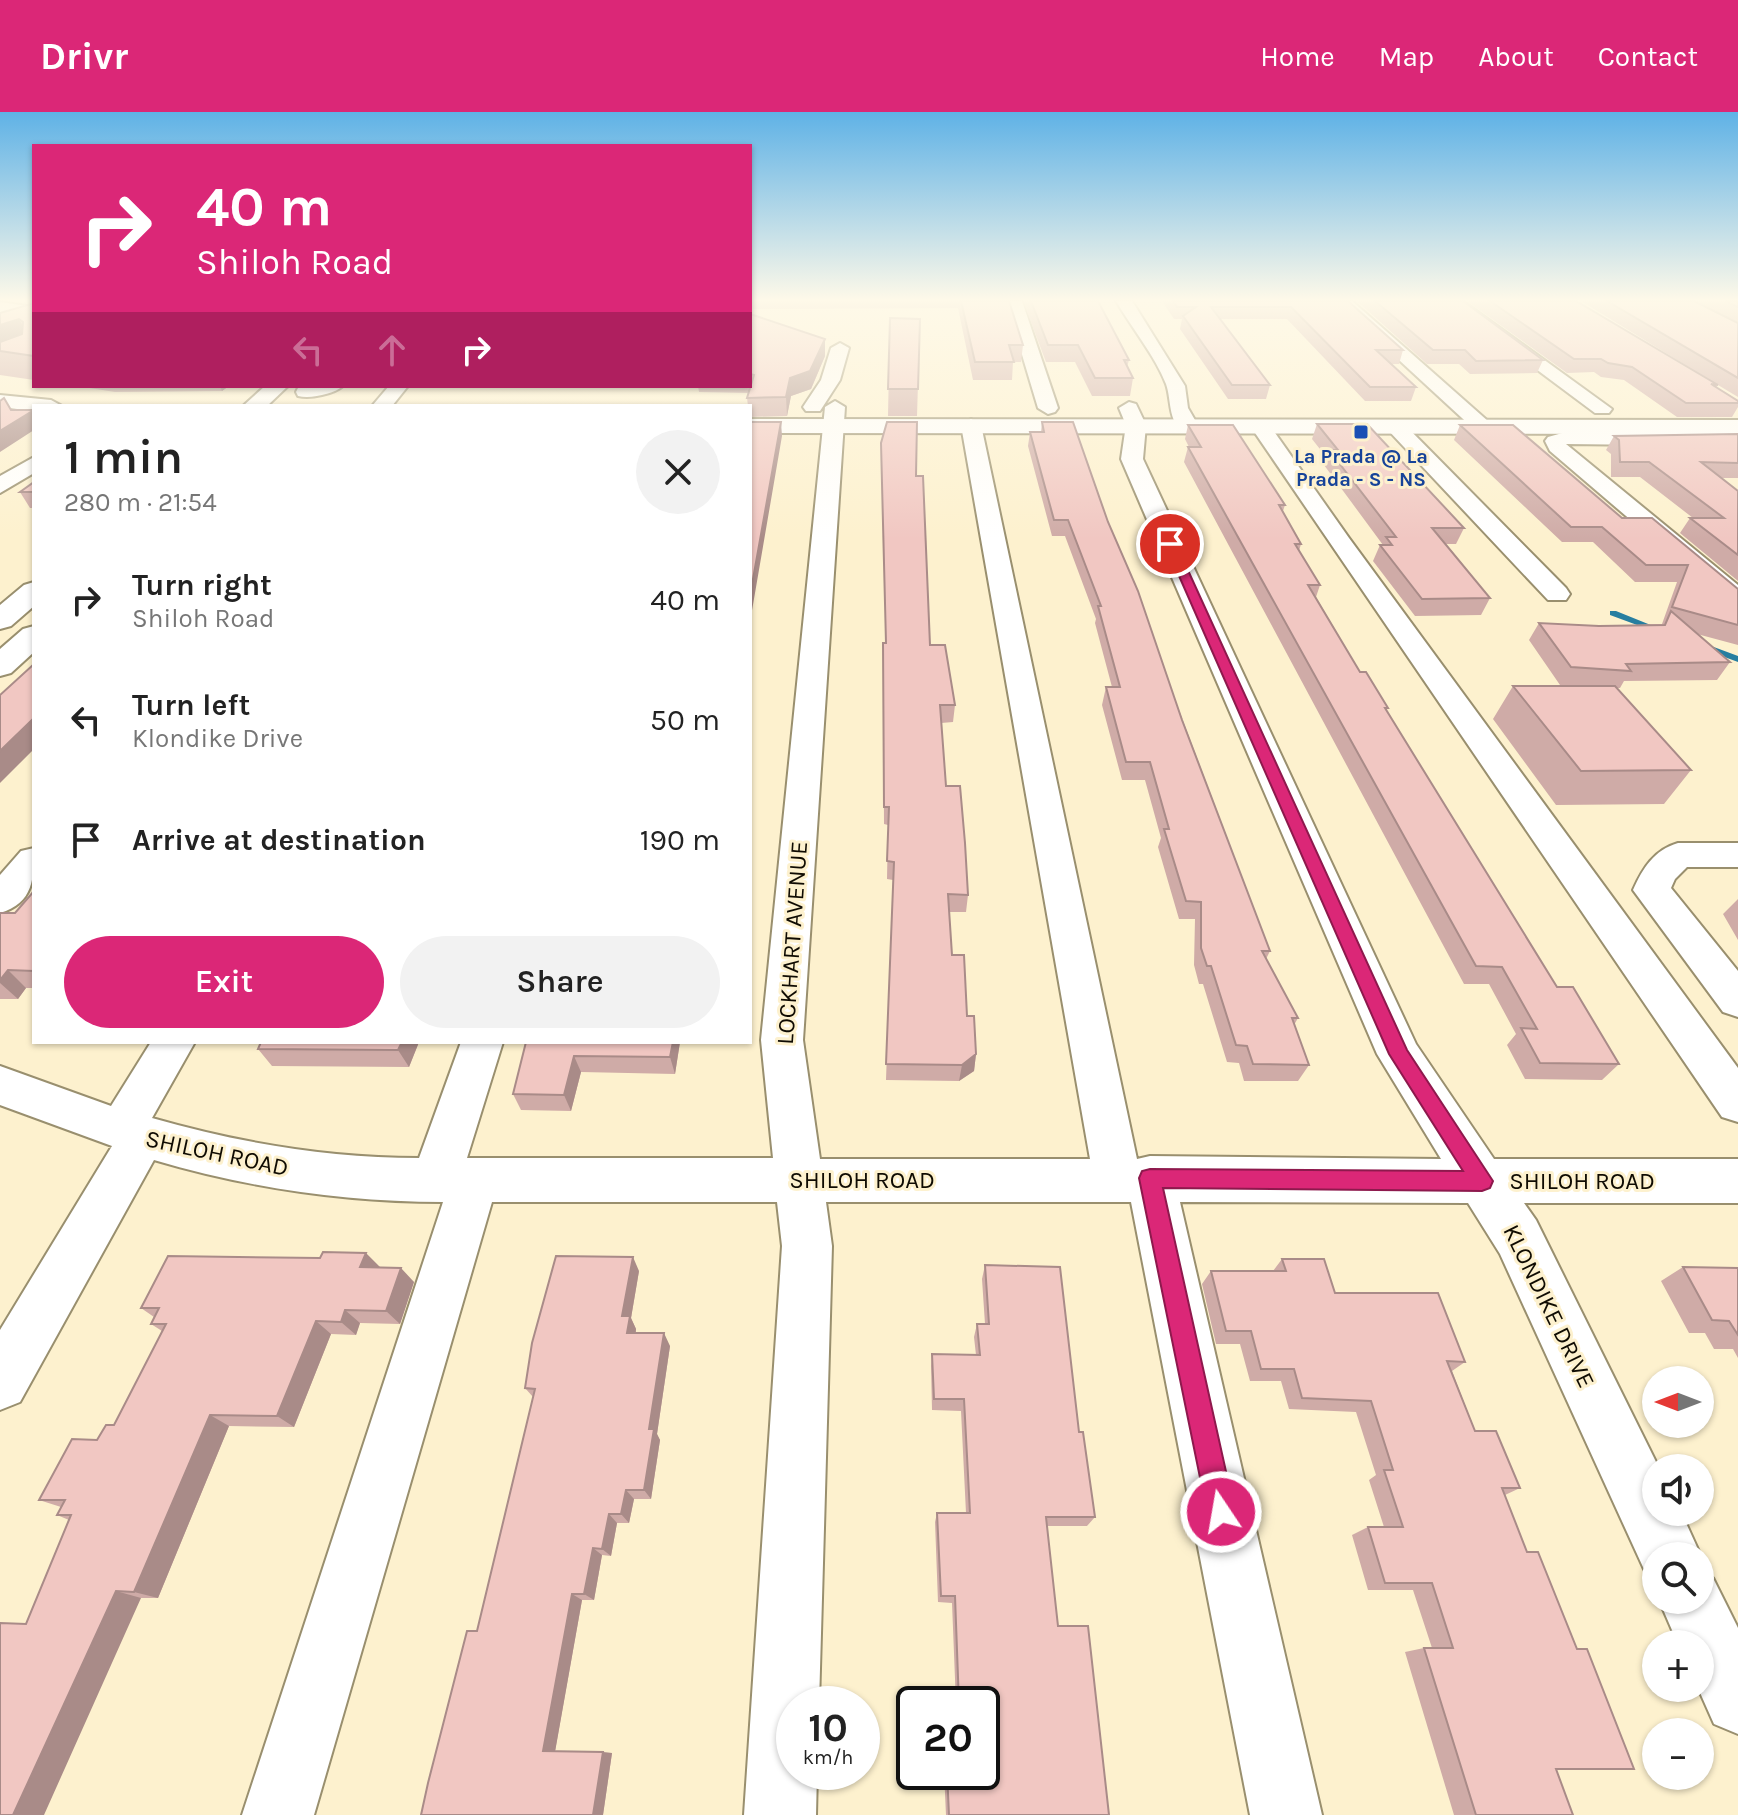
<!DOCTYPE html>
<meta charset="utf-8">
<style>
:root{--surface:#fff;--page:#f2f2f2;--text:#222;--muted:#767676;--accent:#db2777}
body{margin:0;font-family:Karla,sans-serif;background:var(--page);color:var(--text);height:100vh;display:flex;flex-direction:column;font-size:30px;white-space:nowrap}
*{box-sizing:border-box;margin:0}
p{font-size:26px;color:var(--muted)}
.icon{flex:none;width:44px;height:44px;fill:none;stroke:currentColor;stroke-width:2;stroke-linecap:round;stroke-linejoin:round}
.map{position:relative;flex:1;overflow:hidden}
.sheet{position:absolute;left:32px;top:292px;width:720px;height:640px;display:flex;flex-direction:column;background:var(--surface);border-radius:0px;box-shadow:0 2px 6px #0004}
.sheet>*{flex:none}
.hud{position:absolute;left:32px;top:32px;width:720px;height:244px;border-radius:0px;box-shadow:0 2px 6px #0004;background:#db2777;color:#fff;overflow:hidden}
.needle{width:52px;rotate:270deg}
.controls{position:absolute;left:1642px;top:1254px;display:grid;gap:16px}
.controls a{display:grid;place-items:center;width:72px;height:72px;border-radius:50%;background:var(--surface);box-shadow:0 2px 6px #0004;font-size:40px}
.speed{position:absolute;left:776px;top:1574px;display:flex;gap:16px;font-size:40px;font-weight:700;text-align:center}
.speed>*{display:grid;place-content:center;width:104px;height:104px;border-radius:50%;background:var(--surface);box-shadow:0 2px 6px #0004;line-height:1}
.speed small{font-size:20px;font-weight:400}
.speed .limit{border:4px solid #111;border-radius:12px;background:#fff;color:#111}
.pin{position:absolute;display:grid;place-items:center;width:68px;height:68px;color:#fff;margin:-34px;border:4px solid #fff;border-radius:50%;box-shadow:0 2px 8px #0007}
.me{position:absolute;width:88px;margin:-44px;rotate:348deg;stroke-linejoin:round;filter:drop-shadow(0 0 6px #0008)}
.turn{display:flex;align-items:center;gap:28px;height:168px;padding:0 32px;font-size:36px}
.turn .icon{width:104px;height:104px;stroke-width:2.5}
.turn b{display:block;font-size:56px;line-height:68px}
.lanes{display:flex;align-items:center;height:76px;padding:0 32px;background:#0003;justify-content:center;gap:40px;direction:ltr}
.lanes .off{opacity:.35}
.round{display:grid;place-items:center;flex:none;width:84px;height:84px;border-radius:42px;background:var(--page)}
.summary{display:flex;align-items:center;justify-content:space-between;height:136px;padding:0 32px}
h1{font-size:48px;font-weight:600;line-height:60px}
.action{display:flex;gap:16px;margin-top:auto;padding:16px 32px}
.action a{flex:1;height:92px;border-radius:48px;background:var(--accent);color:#fff;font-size:32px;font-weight:600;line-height:92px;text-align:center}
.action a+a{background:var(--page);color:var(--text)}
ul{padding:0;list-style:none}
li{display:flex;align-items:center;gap:24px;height:120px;padding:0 32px}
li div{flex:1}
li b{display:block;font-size:30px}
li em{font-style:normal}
header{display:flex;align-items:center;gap:48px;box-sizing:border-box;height:112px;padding:0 40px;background:var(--accent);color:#fff}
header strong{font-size:38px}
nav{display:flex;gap:44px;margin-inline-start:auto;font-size:28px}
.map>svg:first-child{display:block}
</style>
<header>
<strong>Drivr</strong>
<nav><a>Home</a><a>Map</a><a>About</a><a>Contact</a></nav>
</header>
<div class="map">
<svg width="1738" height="1703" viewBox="0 0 1738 1703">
<rect width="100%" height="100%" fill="#fdf1ce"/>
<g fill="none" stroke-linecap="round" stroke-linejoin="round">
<path fill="#277ea0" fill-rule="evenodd" d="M1610 499H1616L1663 518 1656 520 1610 503Z
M1703 531 1738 544V550L1700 536 1699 534Z"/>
<g stroke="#998f6e" stroke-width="4">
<path id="minor" d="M1006 189H1022L1058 296 1055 300 1048 302 1038 296Z
M1116 189H1132L1185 274 1188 296 1199 315 1196 319 1189 321C1167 316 1172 288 1166 272 1155 244 1132 216 1116 189Z
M1335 189H1352L1489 310 1492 314 1489 318H1475Z
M1445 189H1463L1612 297 1609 301H1595Z
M0 190 34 195V205L0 200Z
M840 231 849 236 840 268 820 299H806L803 295 821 268 831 236Z
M307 274H343C334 282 311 287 298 284L296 280 298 276Z
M389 274H408L392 294H372Z
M835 289 845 295 803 928 820 1047H1090L961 313 971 307 981 313 1137 1047 1150 1044 1441 1047 1377 942 1121 347 1126 313 1119 296 1129 290 1136 292 1146 313 1143 347 1416 932 1494 1047H1738V1091H1524L1536 1108 1659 1356H1656V1400H1681L1701 1444 1700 1446 1656 1444V1469L1648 1466 1500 1142 1468 1091 1180 1090 1322 1703H1250L1131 1090H826L832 1134 819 1592H794V1660H817L816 1703H744L782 1134 777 1090H492L314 1703H242L443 1090C344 1090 249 1076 154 1048L20 1290 0 1298V1218L112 1034 0 993V954L111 994 151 930H195L152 1006C239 1031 329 1046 419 1046L461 930H503L467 1046H773L761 928 825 295Z
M1395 308 1402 310 1566 476 1570 482 1566 488H1548L1388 318 1385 314Z
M1261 309 1268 311 1349 426 1738 956V1010L1722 1005 1251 315Z
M1566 320 1738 322V334L1566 332 1738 473V494L1729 492 1550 339 1545 329 1548 325Z
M34 345V361L0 381V364Z
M1678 731H1738V755H1687L1675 767 1671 776 1738 859V905L1723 900 1633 778C1643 756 1654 738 1678 731Z
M34 736C34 766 34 791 0 801V763L21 739Z
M1700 1460 1713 1466 1738 1516V1622L1714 1612 1698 1576 1700 1532H1678L1659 1488H1700Z"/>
</g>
<g stroke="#998f6e" stroke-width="4">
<path id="major" d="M265 274H288L267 294H243Z
M0 283 51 288 62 294H34V299L0 295Z
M750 307 1738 308V322L750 321Z
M34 470V494L11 514 0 517V493L24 473Z
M34 514V540L11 561 0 564V537L23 517Z"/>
</g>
<use href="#minor" fill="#fff" fill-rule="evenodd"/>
<use href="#major" fill="#fff" fill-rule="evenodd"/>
</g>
<path fill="#cfaba7" d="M750 189H1009L1023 233 1021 250H1013L1012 268H973L958 196 750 197Z
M1023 189H1098L1129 248 1127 255 1133 266 1130 284H1092L1075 250H1046Z
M1162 189H1348L1403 238 1399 252H1391L1416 275 1411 289H1365L1287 207H1220L1270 273 1266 287H1228L1180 217 1182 207H1174Z
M1357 189H1463L1543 248 1537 261 1470 262 1459 252H1427Z
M1467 189H1576L1700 262 1581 189H1738V285L1718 273 1716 276 1738 289V295L1732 305H1677L1624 268 1601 265 1594 260 1567 261Z
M34 191V268L0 263V201Z
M750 202 825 244 811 277 791 284 787 304 750 305V294H748L747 286 749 281 699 280 698 274H750Z
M890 206 920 207 917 304H888Z
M77 274H229L222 279 115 280Z
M1042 310 1108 410 1270 839 1266 847 1298 906 1294 913 1309 953 1298 969H1244L1239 951 1227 950 1203 872H1199L1194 853 1195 807H1179L1158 735 1161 726 1145 668H1122L1102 593 1106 575H1112L1095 511 1096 507 1065 424H1052L1028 334 1030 320H1041Z
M1317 312 1464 416 1456 432H1446L1490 486 1481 503 1415 504 1373 449 1380 433H1383L1324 353 1327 346 1312 327Z
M1188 313 1285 393 1283 399 1301 432 1299 439 1320 473 1316 485 1360 560 1388 596 1386 599 1557 875 1619 952 1602 968 1525 967 1507 933 1516 922 1489 872H1464L1184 350 1188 335H1189L1185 327Z
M1460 313 1622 406 1738 477V533L1697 522 1730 550 1717 568 1624 569 1620 576H1616L1691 658 1664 692 1556 693 1493 607 1513 574H1582L1560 573 1529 528 1539 511 1599 514 1662 512 1677 470H1635L1593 430H1562L1454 328Z
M1738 322V366H1721L1738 379V469L1680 421 1690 406H1693L1640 365H1611V342L1606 338 1614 324Z
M881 346 916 364 930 533 955 593 953 610 941 611 946 674 968 783 966 800H949L952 843 976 942 974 959 959 969 886 968 893 768 887 767 888 713 884 712 883 531H886Z
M34 370V396H30L20 380Z
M34 779V876H26L18 887H0V801H15Z
M1738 787V828L1723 802Z
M261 930H419L409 955 272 954 258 937Z
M526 930H680L675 962 581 960 571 999 521 998 513 982Z
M1282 1147 1335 1181 1465 1250 1452 1259 1475 1319 1520 1376 1505 1383 1556 1657 1573 1703H1454L1405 1540 1424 1536H1432L1413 1478H1368L1352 1423 1368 1415H1384L1369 1368 1376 1363 1356 1300 1289 1297 1281 1269H1250L1240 1232H1216L1202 1172 1211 1159H1273Z
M985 1153 1079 1320 1095 1405 1087 1414H1047L1058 1514 1109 1703H946L944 1660H982V1592H956L952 1491 938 1490 935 1410 937 1401H966L961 1299 932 1298 931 1254 932 1242 976 1243 974 1225 977 1212H985L982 1167Z
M1683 1155 1738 1156V1246L1733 1237H1714L1705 1221H1689L1661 1169Z
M380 1156 414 1170 400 1212 360 1211 356 1223 331 1222 294 1315 229 1314 158 1486H141L26 1512 69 1408 57 1403 61 1395 39 1388 97 1328 114 1313 162 1219 151 1212 154 1205 141 1196Z
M639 1159 631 1206 636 1217V1221L670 1234 657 1322 660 1328 651 1387H634L629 1411H617L611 1444 602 1443 594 1488H582L555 1639 612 1641 603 1703H421L477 1519 533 1285 525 1276Z"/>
<path fill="#a98b88" d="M19 207 33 232 0 239V213Z
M825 227V244L811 277 791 284 787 304 786 285 790 266Z
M220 274H229L222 279Z
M34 298V318L0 340V319Z
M781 310 782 324 750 510V484Z
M34 606V637L0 671V639Z
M8 858 26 876 18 887 0 871V868Z
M402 930H419L409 955 398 938Z
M673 930H680L675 962 670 945Z
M976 942 974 959 959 969 962 953Z
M574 944 581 960 571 999 564 983Z
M366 1141 380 1155H360Z
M633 1145 639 1159 631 1206 636 1217 634 1234 627 1221 622 1204Z
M401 1156 414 1170 400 1212 386 1199Z
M345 1198 360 1211 356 1223 341 1210Z
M316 1209 331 1222 294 1315 277 1304Z
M664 1221 670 1234 657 1322 660 1328 651 1387 644 1378 649 1317Z
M210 1303 229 1314 158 1486 134 1480Z
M626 1378 634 1387 629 1411 621 1402Z
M609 1402 617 1411 611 1444 602 1437Z
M593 1436 602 1443 594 1488 584 1482Z
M116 1479 141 1486 44 1703H13Z
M572 1482 582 1488 555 1640 543 1639Z
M603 1640 612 1641 603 1703H593Z"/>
<path fill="#f1c7c2" stroke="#a98b88" stroke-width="2" d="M961 189H1009L1023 233H1009L1014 250H975Z
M1031 189H1098L1129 248H1124L1133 266H1095L1078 233H1048Z
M1173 189H1348L1403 238H1376L1416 275H1370L1291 195H1211L1270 273H1232L1183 204 1196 195H1177Z
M1375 189H1463L1543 248 1476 249 1465 238H1433Z
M1490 189H1576L1718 273 1711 272 1738 289V291H1686L1632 255 1608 251 1601 247H1574Z
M1607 189H1694L1738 211V266Z
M1725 189H1738V195Z
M34 191V244L0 239V230L22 222 23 210 19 207 0 213V201Z
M750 202 825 227 810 259 790 266 786 285 747 286 754 263 750 262Z
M890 206 920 207 918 277H888Z
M4 286 11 298H34L0 319V289Z
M750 310H781L750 484Z
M887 310H917L916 364H923L930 533H945L955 593H940L946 674H960L965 731 968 783 948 782 952 843H964L967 904H974L976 942 962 953 886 952 894 750 887 749 889 695H884L883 531H886L881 331Z
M1042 310H1073L1108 410 1138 479 1182 608 1270 839H1262L1298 906H1292L1309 953 1253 952 1247 934 1236 933 1211 854H1207L1201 836V790L1186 789 1164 717H1169L1150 650H1126L1106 575H1120L1098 494H1101L1068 408H1054L1030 320H1044Z
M1317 312H1367L1464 416H1432L1490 486 1422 487 1380 433H1392L1386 425H1396L1329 338H1338Z
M1188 313H1233L1285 393H1279L1301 432H1295L1320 473H1308L1360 560H1366L1388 596H1385L1557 875H1573L1619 952 1540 951 1521 916 1537 917 1502 855 1476 854 1188 335H1201Z
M1460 313H1513L1622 406H1652L1738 477V513L1672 495 1688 453H1646L1602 415H1571Z
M1738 322V351L1701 350 1738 379V443L1690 406H1724L1649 350H1620L1619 328 1614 324Z
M34 370V380H20Z
M1671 499 1730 550 1626 552 1631 559 1571 555 1539 511 1599 514 1665 513Z
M34 552V606L0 639V583Z
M1513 574H1615L1691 658 1581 659Z
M34 779V859L8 858 0 868V801H15Z
M261 930H402L398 938 258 937Z
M526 930H673L670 945 574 944 564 983 513 982Z
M323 1140 366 1141 360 1155 401 1156 386 1199 345 1198 341 1210 316 1209 277 1304 210 1303 134 1480 116 1479 13 1703H0V1511L26 1512 71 1403H57L65 1388H39L72 1327 97 1328 106 1313H114L166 1212H151L159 1196H141L168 1144 320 1146Z
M556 1144 633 1145 622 1204H630L627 1221H664L649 1317H654L644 1378H626L621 1402H609L602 1437 593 1436 584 1482H572L543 1639 603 1640 593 1703H421L428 1671 467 1519H477L535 1277 525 1276 532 1231Z
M1282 1147H1324L1335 1181H1438L1465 1250 1447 1249 1475 1319H1496L1520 1376H1502L1527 1440H1538L1577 1537H1587L1634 1657H1556L1573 1703H1476L1424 1536H1453L1432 1471H1385L1368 1415H1403L1384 1358H1393L1371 1289 1302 1286 1294 1257H1261L1251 1219H1226L1211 1159H1286Z
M985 1153 1060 1155 1079 1320H1083L1095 1405H1046L1058 1514H1088L1109 1703H949L947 1660H982V1592H959L955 1484H941L937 1401H970L964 1287H934L932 1242 980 1243 977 1212H989Z
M1683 1155 1738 1156V1223L1729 1209 1712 1208Z"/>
<linearGradient id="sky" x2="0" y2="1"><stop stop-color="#5fb2e6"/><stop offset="0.44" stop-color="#fef9e9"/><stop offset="1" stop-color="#fef9e9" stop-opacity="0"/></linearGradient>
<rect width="1738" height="427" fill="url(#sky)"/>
<path fill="#db2777" stroke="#8e194d" stroke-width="2" d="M1170 428 1176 432 1407 938 1493 1069 1490 1076 1482 1079 1163 1076 1235 1400 1230 1409 1221 1414 1211 1409 1207 1400 1139 1066 1142 1059 1150 1057 1463 1059 1389 942 1165 432Z"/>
<rect fill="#1a4fb4" stroke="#fdf1ce" stroke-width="3" x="1353" y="312" width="16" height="16" rx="4"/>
<g text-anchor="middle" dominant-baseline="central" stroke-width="6" stroke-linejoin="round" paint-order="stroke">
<g font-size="20" font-weight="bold" fill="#164399" stroke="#fdf1ce">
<text x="1361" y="344">La Prada @ La<tspan x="1361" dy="23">Prada - S - NS</tspan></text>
</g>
<g font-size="24" fill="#0f0b02" stroke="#fdf1ce">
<text transform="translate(792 831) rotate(-86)">LOCKHART AVENUE</text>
<text transform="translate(217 1041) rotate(12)">SHILOH ROAD</text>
<text x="862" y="1068">SHILOH ROAD</text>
<text x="1582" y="1069">SHILOH ROAD</text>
<text transform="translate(1549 1194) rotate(64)">KLONDIKE DRIVE</text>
</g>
</g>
</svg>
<div class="controls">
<a><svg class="needle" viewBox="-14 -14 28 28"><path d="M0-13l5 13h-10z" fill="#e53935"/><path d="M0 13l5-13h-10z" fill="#767676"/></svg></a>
<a><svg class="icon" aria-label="sound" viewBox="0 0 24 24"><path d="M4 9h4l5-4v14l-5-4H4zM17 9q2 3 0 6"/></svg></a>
<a><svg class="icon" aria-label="search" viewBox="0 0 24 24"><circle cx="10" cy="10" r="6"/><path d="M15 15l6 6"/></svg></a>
<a>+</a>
<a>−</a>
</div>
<div class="speed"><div>10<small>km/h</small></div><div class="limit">20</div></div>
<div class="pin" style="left:1170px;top:432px;background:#d93025"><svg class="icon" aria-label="arrive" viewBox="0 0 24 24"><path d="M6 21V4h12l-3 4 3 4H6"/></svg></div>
<svg class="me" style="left:1221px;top:1400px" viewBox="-20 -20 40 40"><circle r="17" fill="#db2777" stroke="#fff" stroke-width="3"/><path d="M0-11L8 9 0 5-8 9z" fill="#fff"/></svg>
<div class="hud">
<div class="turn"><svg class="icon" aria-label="right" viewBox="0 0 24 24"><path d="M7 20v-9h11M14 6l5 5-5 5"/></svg><div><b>40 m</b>Shiloh Road</div></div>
<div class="lanes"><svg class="icon off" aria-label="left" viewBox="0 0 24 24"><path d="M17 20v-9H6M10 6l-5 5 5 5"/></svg><svg class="icon off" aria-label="ahead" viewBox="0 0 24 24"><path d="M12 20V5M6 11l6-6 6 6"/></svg><svg class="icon" aria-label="right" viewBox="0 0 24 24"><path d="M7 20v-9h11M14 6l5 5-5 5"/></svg></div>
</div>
<section class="sheet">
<div class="summary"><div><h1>1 min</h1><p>280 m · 21:54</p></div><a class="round"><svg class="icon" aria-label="close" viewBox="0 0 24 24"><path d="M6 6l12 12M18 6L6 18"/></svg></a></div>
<ul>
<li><svg class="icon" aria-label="right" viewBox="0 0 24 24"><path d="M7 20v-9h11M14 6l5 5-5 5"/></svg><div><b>Turn right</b><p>Shiloh Road</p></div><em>40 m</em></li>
<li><svg class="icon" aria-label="left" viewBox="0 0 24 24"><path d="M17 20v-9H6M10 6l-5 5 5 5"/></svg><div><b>Turn left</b><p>Klondike Drive</p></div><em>50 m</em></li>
<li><svg class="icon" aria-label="arrive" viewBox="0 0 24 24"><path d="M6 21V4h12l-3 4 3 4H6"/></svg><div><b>Arrive at destination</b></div><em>190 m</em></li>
</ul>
<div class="action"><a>Exit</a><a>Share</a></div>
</section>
</div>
